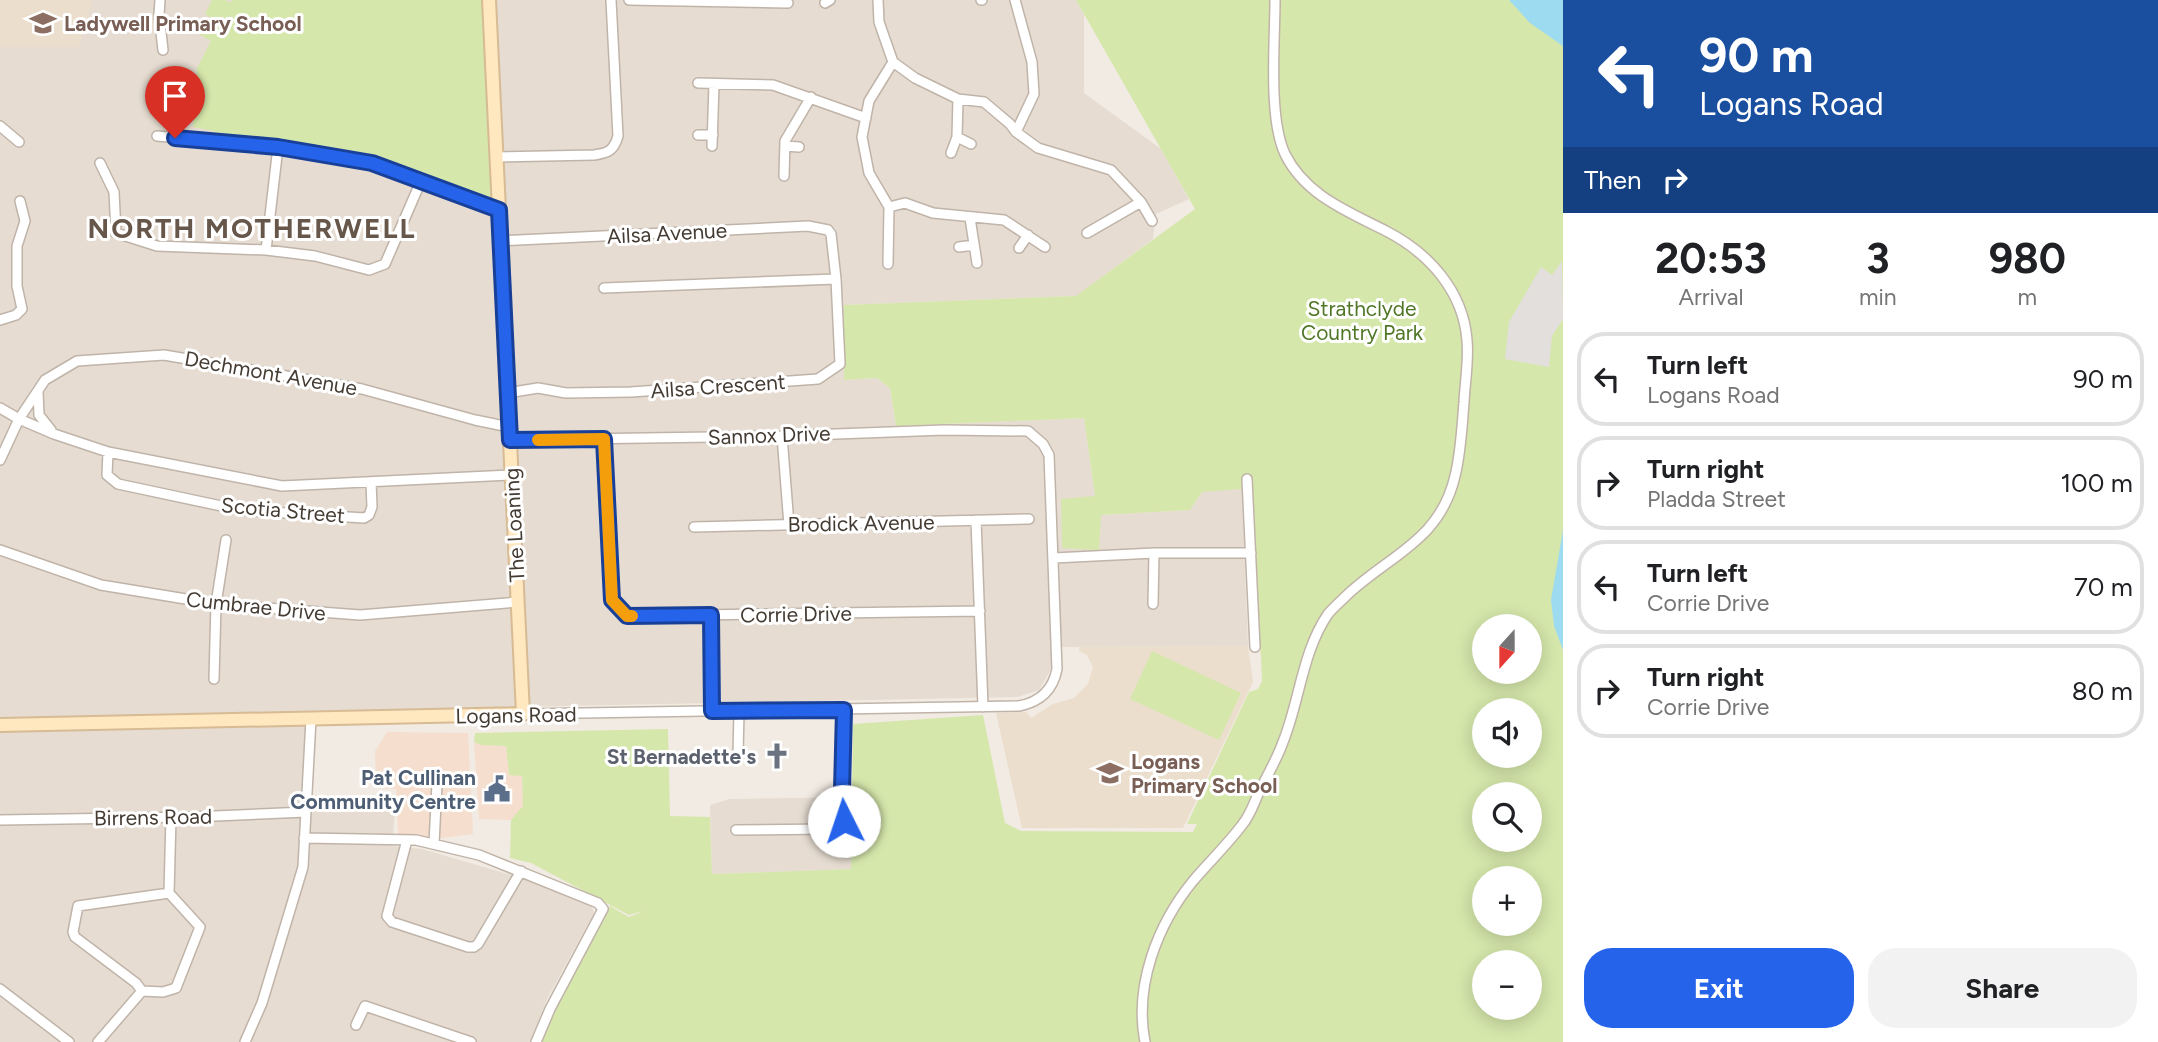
<!DOCTYPE html>
<meta charset="utf-8">
<style>
:root{--surface:#fff;--page:#f2f2f2;--text:#202124;--muted:#757577;--line:#e0e0e0;--accent:#2563eb}
body{margin:0;font-family:Figtree,sans-serif;background:var(--page);color:var(--text);height:100vh;display:flex;flex-direction:column;font-size:26px;white-space:nowrap}
*{box-sizing:border-box;margin:0}
p{font-size:23px;color:var(--muted)}
.icon{flex:none;width:38px;height:38px;fill:none;stroke:currentColor;stroke-width:2;stroke-linecap:round;stroke-linejoin:round}
.map{position:relative;flex:1;overflow:hidden}
.panel{display:flex;flex-direction:column;background:var(--surface);width:595px}
.panel>*{flex:none}
.banner{background:#1a4fa0;color:#fff;overflow:hidden}
.needle{width:46px;rotate:201deg}
.fabs{position:absolute;left:1472px;top:614px;display:grid;gap:14px}
.fabs a{display:grid;place-items:center;width:70px;height:70px;border-radius:50%;background:var(--surface);box-shadow:0 4px 18px #0003;font-size:35px}
.pin{position:absolute;display:grid;place-items:center;width:60px;height:60px;color:#fff;margin:-72px -30px;border-radius:50% 50% 50% 0;rotate:-45deg;box-shadow:0 0 7px #0007}
.pin .icon{rotate:45deg}
.me{position:absolute;width:77px;margin:-38px;rotate:356deg;stroke-linejoin:round;filter:drop-shadow(0 0 5px #0008)}
.turn{display:flex;align-items:center;gap:24px;height:147px;padding:0 21px;font-size:32px}
.turn .icon{width:91px;height:91px;stroke-width:2.5}
.turn b{display:block;font-size:49px;line-height:60px}
.then{display:flex;align-items:center;height:66px;padding:0 21px;background:#0003;gap:14px;font-size:26px}
.eta{display:flex;justify-content:space-evenly;align-items:center;height:119px;text-align:center}
.eta b{font-size:42px;font-weight:700;line-height:49px}
.action{display:flex;gap:14px;margin-top:auto;padding:14px 21px}
.action a{flex:1;height:80px;border-radius:28px;background:var(--accent);color:#fff;font-size:28px;font-weight:700;line-height:80px;text-align:center}
.action a+a{background:var(--page);color:var(--text)}
ul{padding:0;list-style:none}
li{display:flex;align-items:center;gap:21px;height:94px;margin:0 14px 10px;padding:0 7px;border:4px solid var(--line);border-radius:28px}
li div{flex:1}
li b{display:block;font-size:26px}
li em{font-style:normal}
main{display:flex;flex:1;min-height:0}
.map>svg:first-child{display:block}
</style>
<main>
<div class="map">
<svg width="1563" height="1042" viewBox="0 0 1563 1042">
<rect width="100%" height="100%" fill="#f2ebe3"/>
<path fill="#e6dcd1" d="M0 0H1076L1084 14V93L1161 149 1189 199 1156 214 1153 239 1077 296 844 305V380L877 378 890 388 896 426 1084 418 1095 496 1101 515 1190 510 1202 492 1242 488 1248 646 1054 647 1050 671 1039 690 1018 697 311 711 302 795 396 797 392 846 422 849 511 875 590 902 594 913 547 999 530 1042H0Z
M852 797 851 869 712 874 710 805 730 799Z"/>
<path fill="#f5decd" d="M387 732 468 733 473 834 427 840 398 834 396 789 376 788 375 751Z
M474 742 482 745 506 746 509 775H522L523 808 511 820 479 819Z"/>
<path fill="#ebdecd" d="M0 0H92L79 47H0Z
M1248 646 1253 682 1183 828H1022L996 713 1026 712 1031 718 1053 704 1074 698 1088 684 1093 667 1087 655 1079 651V647Z"/>
<path fill="#d5e7ab" fill-rule="evenodd" d="M212 0H225L230 3 232 0H482L493 193 490 199H484L408 171 353 157 229 142 213 131 193 127 197 68 211 41 191 30 195 21 209 27 213 19 205 14Z
M1076 0H1563V1042H542C559 993 584 950 610 906L629 917 644 911 629 915 531 863 510 858 511 820 523 806 522 776 509 775 506 746 482 745 474 742 475 733 668 729 670 816 710 817 712 874 851 869 853 724 983 715 1005 823 1021 831 1193 832 1197 824H1187L1249 692 1258 689 1262 681 1253 488 1202 492 1190 510 1101 515 1099 550 1062 548 1061 499 1095 496 1084 418 896 426 890 388 877 378 844 380V305L1076 296 1195 209ZM1484 626H1530V672H1484ZM1484 710H1530V756H1484ZM1484 794H1530V840H1484ZM1484 878H1530V924H1484ZM1484 962H1530V1008H1484Z
M1152 651 1241 693 1219 740 1130 699Z"/>
<path fill="#e2dfdc" d="M1562 261 1563 319 1552 336 1549 367 1505 359 1509 322 1541 267 1552 275Z"/>
<path fill="#9ddbf1" d="M1509 0H1563V46L1530 23Z
M1563 530V650L1554 626 1551 600Z"/>
<g fill="none" stroke-linecap="round" stroke-linejoin="round">
<g stroke="#c0b4a9" stroke-width="12">
<path id="street" d="M160 0 159 15 163 50
M629 0 788 3
M878 0 879 22 893 62 915 78 958 99 984 102 1010 124 1016 132 1038 148 1111 170 1141 202 1152 221
M981 0H982
M1015 0 1032 62 1034 94 1016 132
M825 3 830 0
M698 83 773 85 866 118
M0 126 19 142
M698 135H713
M157 136 278 147 372 163 499 210
M957 137 971 144
M712 146 714 84
M785 146 799 147
M951 153 957 137 958 99
M496 157 594 155C609 153 614 150 618 136L611 0
M100 163 114 192 116 233 157 246 266 250 315 256 369 270 385 264 421 181
M784 176 785 141 811 97
M889 207 905 203 933 213 1004 220 1045 247
M970 218 977 263
M1087 233 1141 202
M500 241 808 226 828 230 831 234 836 279 840 364 818 379 631 392 566 393 538 388 507 393
M959 247 974 245
M1019 248 1028 235
M266 250 278 147
M888 264 889 207 869 173 862 137 869 101 893 62
M604 288 836 279
M0 320 16 315 22 309 17 286V246L25 221 20 201
M38 392 39 415 51 430
M0 408 19 419 54 434 108 452 282 486 511 475
M782 436 789 525
M604 439 613 599 627 616 980 611
M510 440 782 436 944 430 1028 431 1043 444 1049 455 1057 669C1053 690 1040 702 1019 706L523 714
M108 452 107 475 118 484 240 510 364 518 369 515 372 507 371 482
M0 460 19 419 45 380 77 361 164 355 362 389 475 420 509 427
M1247 479 1255 647
M976 520 983 707
M694 527 1029 519
M0 550 101 585 216 604 360 615 518 602
M1054 558 1154 553H1251
M1153 604 1154 553
M711 615 712 711
M214 679 216 604 226 540
M738 756 739 711
M0 820 192 817 306 812
M736 830 832 829 840 826 844 821 842 790 844 710
M304 838 416 840 479 855 598 903 603 909 550 1009 536 1042
M407 840 387 916 392 922 468 947H474L478 944 521 871
M434 844 437 783
M0 989 69 1042
M142 991 136 983 75 937 73 932 78 906 169 893
M356 1025 365 1006 471 1042
M98 1042 142 991 163 992 176 988 200 927 169 893 171 817
M245 1042 262 1003 303 867 311 719
M1145 1042C1134 986 1157 925 1193 881 1209 862 1227 845 1242 825 1250 816 1254 803 1259 792 1267 776 1277 759 1283 742 1300 700 1302 652 1328 614 1333 608 1340 602 1346 596 1389 555 1440 541 1455 476 1461 452 1462 426 1464 402 1465 382 1469 360 1467 340 1463 291 1429 253 1386 231 1347 211 1305 195 1285 154 1268 118 1275 41 1275 0"/>
</g>
<g stroke="#d6bb94" stroke-width="16">
<path id="secondary" d="M0 725 523 714 489 0"/>
</g>
<use href="#street" stroke="#fff" stroke-width="9"/>
<use href="#secondary" stroke="#ffe7c0" stroke-width="12"/>
</g>
<g fill="none" stroke-linecap="round" stroke-linejoin="round">
<g stroke="#184099" stroke-width="18">
<path id="route" d="M175 138 278 147 372 163 499 210 510 440 604 439 612 600 627 616 711 615 712 711 844 710 842 790 844 821"/>
</g>
<use href="#route" stroke="#2563eb" stroke-width="12"/>
<path stroke="#f59e0b" stroke-width="12" d="M538 440 604 439 612 600 627 616H632"/>
</g>
<defs>
<g id="school-bare" transform="scale(2.1)"><path d="M0-5L7-2L0 1L-7-2ZM-4 1L0 2.5L4 1V4Q0 6-4 4Z" fill="#8d6e63" stroke="#fff" stroke-width="2.5" paint-order="stroke"/></g>
<g id="church-bare" transform="scale(2.1)"><path d="M-1.2-6h2.4v3.5h3.3v2.4h-3.3V6h-2.4V-.1h-3.3v-2.4h3.3Z" fill="#6b7280" stroke="#fff" stroke-width="2.5" paint-order="stroke"/></g>
<g id="civic-bare" transform="scale(2.1)"><path d="M-.6-6.5H3V-4.5H.6V-3L4-1V1h2V6H-6V1h2V-1L-.6-3ZM-1.2 2.5V6h2.4V2.5Z" fill="#5c6f8a" stroke="#fff" stroke-width="2.5" paint-order="stroke"/></g>
</defs>
<g fill-rule="evenodd">
<use href="#school-bare" x="43" y="23"/>
<use href="#church-bare" x="777" y="756"/>
<use href="#school-bare" x="1110" y="773"/>
<use href="#civic-bare" x="497" y="789"/>
</g>
<g text-anchor="middle" dominant-baseline="central" stroke-width="6" stroke-linejoin="round" paint-order="stroke">
<g font-size="21" font-weight="bold" fill="#785e54" stroke="#fff" text-anchor="start">
<text x="64" y="23">Ladywell Primary School</text>
<text x="1131" y="761">Logans<tspan x="1131" dy="24">Primary School</tspan></text>
</g>
<g font-size="21" fill="#443b33" stroke="#fff">
<text transform="translate(667 233) rotate(-3)">Ailsa Avenue</text>
<text transform="translate(271 373) rotate(10)">Dechmont Avenue</text>
<text transform="translate(718 386) rotate(-4)">Ailsa Crescent</text>
<text transform="translate(769 435) rotate(-2)">Sannox Drive</text>
<text transform="translate(283 510) rotate(5)">Scotia Street</text>
<text transform="translate(861 523) rotate(-1)">Brodick Avenue</text>
<text transform="translate(514 525) rotate(-93)">The Loaning</text>
<text transform="translate(256 606) rotate(6)">Cumbrae Drive</text>
<text transform="translate(796 614) rotate(-1)">Corrie Drive</text>
<text transform="translate(516 715) rotate(-1)">Logans Road</text>
<text transform="translate(153 817) rotate(-1)">Birrens Road</text>
</g>
<g font-size="21" fill="#507626" stroke="#fff">
<text x="1362" y="308">Strathclyde<tspan x="1362" dy="24">Country Park</tspan></text>
</g>
<g font-size="21" font-weight="bold" fill="#5b616d" stroke="#fff" text-anchor="end">
<text x="756" y="756">St Bernadette's</text>
</g>
<g font-size="21" font-weight="bold" fill="#4e5e75" stroke="#fff" text-anchor="end">
<text x="476" y="777">Pat Cullinan<tspan x="476" dy="24">Community Centre</tspan></text>
</g>
<g font-size="28" font-weight="bold" letter-spacing="2" fill="#67574a" stroke="#fff">
<text x="252" y="228">NORTH MOTHERWELL</text>
</g>
</g>
</svg>
<div class="fabs">
<a><svg class="needle" viewBox="-14 -14 28 28"><path d="M0-13l5 13h-10z" fill="#e53935"/><path d="M0 13l5-13h-10z" fill="#757577"/></svg></a>
<a><svg class="icon" aria-label="sound" viewBox="0 0 24 24"><path d="M4 9h4l5-4v14l-5-4H4zM17 9q2 3 0 6"/></svg></a>
<a><svg class="icon" aria-label="search" viewBox="0 0 24 24"><circle cx="10" cy="10" r="6"/><path d="M15 15l6 6"/></svg></a>
<a>+</a>
<a>−</a>
</div>
<div class="pin" style="left:175px;top:138px;background:#d93025"><svg class="icon" aria-label="arrive" viewBox="0 0 24 24"><path d="M6 21V4h12l-3 4 3 4H6"/></svg></div>
<svg class="me" style="left:844px;top:821px" viewBox="-20 -20 40 40"><circle r="19" fill="#fff"/><path d="M0-13L10 11 0 6-10 11z" fill="#2563eb"/></svg>
</div>
<section class="panel">
<div class="banner">
<div class="turn"><svg class="icon" aria-label="left" viewBox="0 0 24 24"><path d="M17 20v-9H6M10 6l-5 5 5 5"/></svg><div><b>90 m</b>Logans Road</div></div>
<div class="then">Then<svg class="icon" aria-label="right" viewBox="0 0 24 24"><path d="M7 20v-9h11M14 6l5 5-5 5"/></svg></div>
</div>
<div class="eta">
<div><b>20:53</b><p>Arrival</p></div>
<div><b>3</b><p>min</p></div>
<div><b>980</b><p>m</p></div>
</div>
<ul>
<li><svg class="icon" aria-label="left" viewBox="0 0 24 24"><path d="M17 20v-9H6M10 6l-5 5 5 5"/></svg><div><b>Turn left</b><p>Logans Road</p></div><em>90 m</em></li>
<li><svg class="icon" aria-label="right" viewBox="0 0 24 24"><path d="M7 20v-9h11M14 6l5 5-5 5"/></svg><div><b>Turn right</b><p>Pladda Street</p></div><em>100 m</em></li>
<li><svg class="icon" aria-label="left" viewBox="0 0 24 24"><path d="M17 20v-9H6M10 6l-5 5 5 5"/></svg><div><b>Turn left</b><p>Corrie Drive</p></div><em>70 m</em></li>
<li><svg class="icon" aria-label="right" viewBox="0 0 24 24"><path d="M7 20v-9h11M14 6l5 5-5 5"/></svg><div><b>Turn right</b><p>Corrie Drive</p></div><em>80 m</em></li>
</ul>
<div class="action"><a>Exit</a><a>Share</a></div>
</section>
</main>
